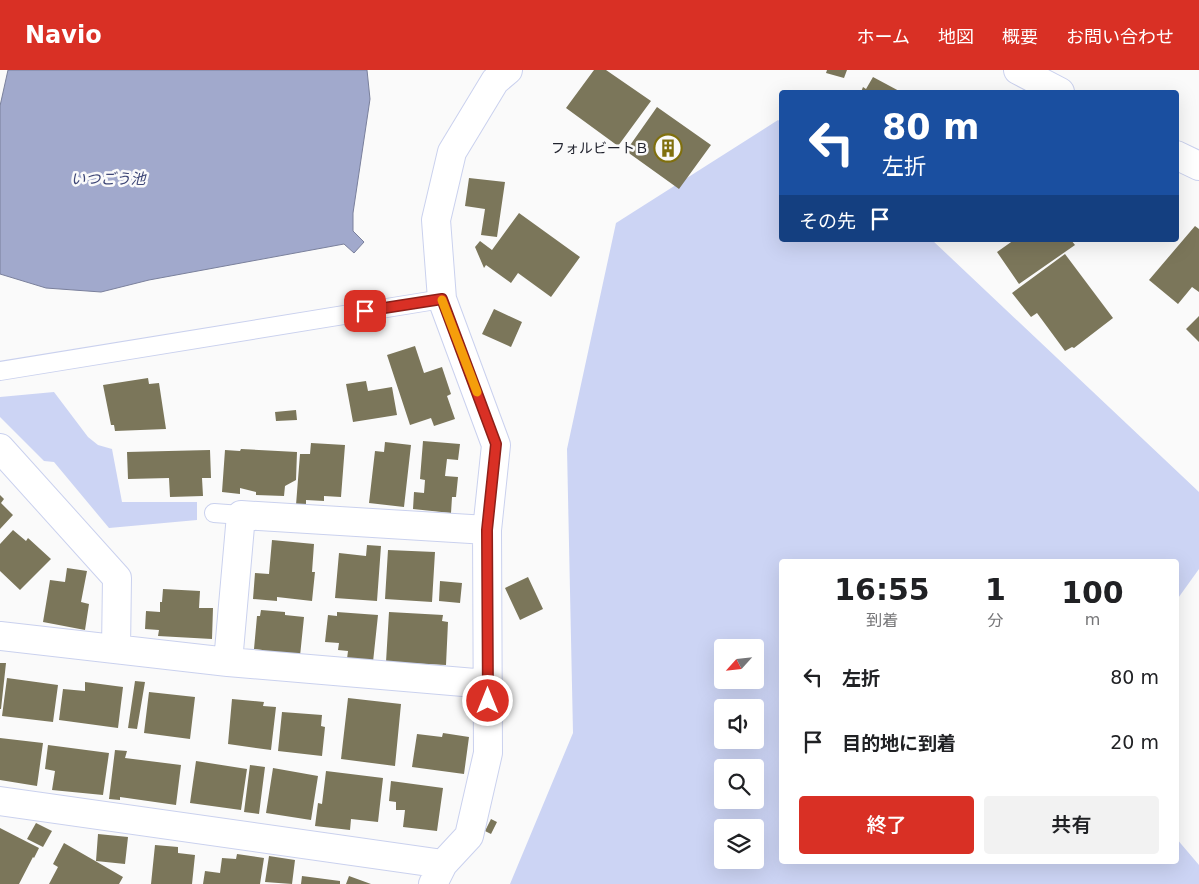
<!DOCTYPE html>
<html lang="ja">
<meta charset="utf-8">
<style>
:root{--surface:#fff;--page:#f2f2f2;--text:#202124;--muted:#757577;--accent:#d93025}
body{margin:0;font-family:"DejaVu Sans","Noto Sans JP",sans-serif;background:var(--page);color:var(--text);height:100vh;display:flex;flex-direction:column;font-size:19px;white-space:nowrap}
*{box-sizing:border-box;margin:0}
p{font-size:16px;color:var(--muted)}
.icon{flex:none;width:28px;height:28px;fill:none;stroke:currentColor;stroke-width:2;stroke-linecap:round;stroke-linejoin:round}
.map{position:relative;flex:1;overflow:hidden}
.drawer{position:absolute;left:779px;top:489px;width:400px;height:305px;display:flex;flex-direction:column;background:var(--surface);border-radius:5px;box-shadow:0 5px 20px #0002}
.drawer>*{flex:none}
.top-card{position:absolute;left:779px;top:20px;width:400px;height:152px;border-radius:5px;box-shadow:0 5px 20px #0002;background:#1a4fa0;color:#fff;overflow:hidden}
.needle{width:32px;rotate:243deg}
.buttons{position:absolute;left:714px;top:569px;display:grid;gap:10px}
.buttons a{display:grid;place-items:center;width:50px;height:50px;border-radius:5px;background:var(--surface);box-shadow:0 5px 20px #0002;font-size:25px}
.pin{position:absolute;display:grid;place-items:center;width:42px;height:42px;color:#fff;margin:-21px;border-radius:10px;box-shadow:0 2px 8px #0006}
.me{position:absolute;width:55px;margin:-28px;rotate:0deg;stroke-linejoin:round;filter:drop-shadow(0 0 4px #0008)}
.turn{display:flex;align-items:center;gap:18px;height:105px;padding:0 20px;font-size:22px}
.turn .icon{width:65px;height:65px;stroke-width:2.5}
.turn b{display:block;font-size:35px;line-height:42px}
.then{display:flex;align-items:center;height:48px;padding:0 20px;background:#0003;gap:10px;font-size:19px}
.eta{display:flex;justify-content:space-evenly;align-items:center;height:85px;text-align:center}
.eta b{font-size:30px;font-weight:600;line-height:35px}
.primary-button{display:flex;gap:10px;margin-top:auto;padding:10px 20px}
.primary-button a{flex:1;height:58px;border-radius:5px;background:var(--accent);color:#fff;font-size:20px;font-weight:600;line-height:58px;text-align:center}
.primary-button a+a{background:var(--page);color:var(--text)}
ul{padding:0;list-style:none}
li{display:flex;align-items:center;gap:15px;height:65px;padding:0 20px}
li div{flex:1}
li b{display:block;font-size:19px}
li em{font-style:normal}
header{display:flex;align-items:center;gap:30px;box-sizing:border-box;height:70px;padding:0 25px;background:var(--accent);color:#fff}
header strong{font-size:24px}
nav{display:flex;gap:28px;margin-inline-start:auto;font-size:18px}
.map>svg:first-child{display:block}
</style>
<header>
<strong>Navio</strong>
<nav><a>ホーム</a><a>地図</a><a>概要</a><a>お問い合わせ</a></nav>
</header>
<div class="map">
<svg width="1199" height="814" viewBox="0 0 1199 814">
<rect width="100%" height="100%" fill="#fafafa"/>
<path fill="#ccd4f4" fill-rule="evenodd" d="M778 50 781 52V170H932L1199 422V499L1176 531V491H781V791H1176V768L1199 795V814H510L573 663 567 379 616 153ZM722 578H755V610H722ZM722 638H755V670H722ZM722 698H755V730H722ZM722 758H755V790H722Z
M54 322 88 367 98 375 112 379 122 432H197V450L109 458 54 392 44 391 0 347V327Z"/>
<path fill="#a1a9cc" stroke="#7a809c" d="M8 0H367L370 29 353 143V161L364 172 354 183 344 174 149 210 101 222 46 218 0 204V36Z"/>
<path fill="#7b765a" d="M594 0H606L651 31 618 76 566 38Z
M827 0H847L844 8 826 3Z
M873 7 901 22H861L863 17 866 19Z
M657 37 711 75 679 119 626 81Z
M469 108 505 112 497 167 481 165 485 139 465 136Z
M519 143 580 187 551 227 518 203 511 213 486 195 484 198 475 177 480 171 492 180Z
M1195 156 1199 159V222L1192 217 1178 234 1149 210Z
M1014 170H1071L1075 175 1019 214 997 182Z
M1065 184 1113 248 1074 278 1072 277 1065 281 1037 243 1031 247 1012 223Z
M494 239 522 252 511 277 482 264Z
M1199 246V272L1186 259Z
M415 276 424 303 442 297 451 324 447 326 455 349 434 356 431 348 410 355 387 285Z
M148 308 149 314 159 313 166 359 115 361 114 355H111L103 315Z
M366 311 368 321 392 317 397 345 353 352 346 314Z
M296 340 297 350 276 351 275 342Z
M423 371 460 374 458 390 447 389 445 406 458 407 456 427H452L451 443 413 439 414 422 424 423 425 410 420 409Z
M385 372 411 375 404 437 369 433 375 381 384 382Z
M311 373 345 375 341 427 324 426V431L306 430V435H296L300 384H310Z
M241 379 297 382 296 410 285 416 284 426 256 425V422L240 418V424L222 422 225 380 240 381Z
M210 380 211 408H202L203 426 170 427 169 408 128 409 127 382Z
M0 425 4 429 1 433 13 445 0 459Z
M13 460 26 471 28 468 51 489 20 520 0 501V474Z
M272 470 314 474 312 502H315L312 531 277 527V531L253 529 255 503 269 504Z
M367 475 381 476 377 531 335 528 339 483 366 486Z
M388 480 435 482 432 532 385 529Z
M67 498 87 501 81 532 89 534 85 560 43 552 50 510 65 512Z
M528 507 543 539 520 550 505 518Z
M440 511 462 513 460 533 439 531Z
M163 519 200 521 199 538H213L212 569 158 566 159 560 145 559 146 541 160 542V532H162Z
M261 540 285 542V545L304 547 300 586 262 583V580L254 579 257 546H260Z
M337 542 378 545 373 592 347 589 348 581 338 580 339 573 325 572 328 545 337 546Z
M389 542 443 545 442 551 448 552 446 595 386 592Z
M0 593H6L1 639H0Z
M7 608 58 615 53 652 2 646Z
M135 611 145 612 137 659 128 658Z
M85 612 123 617 118 658 59 650 63 619 85 621Z
M149 622 195 627 190 669 144 663Z
M348 628 401 634 395 696 341 689Z
M232 629 264 632 263 636 276 637 271 680 228 674Z
M282 642 322 645 321 656 325 657 322 686 278 681Z
M443 663 469 667 464 704 412 697 417 664 442 667Z
M0 668 43 673 37 716 0 710Z
M48 675 109 683 103 725 52 720 55 701 45 699Z
M115 680 127 681 125 688 181 695 176 735 120 727V730L109 729Z
M196 691 247 699 241 740 190 733Z
M250 695 265 697 259 744 244 742Z
M273 698 318 706 311 750 266 743Z
M326 701 383 708 378 752 351 749 350 760 315 756 318 733 322 734Z
M391 711 443 718 437 761 403 757 405 740H396V732L389 731Z
M491 749 497 752 491 764 485 761Z
M36 753 52 761 43 777 27 769Z
M0 758 39 778 34 788 33 787 19 814H0Z
M98 764 128 767 125 794 96 791Z
M64 773 123 807 119 814H49L58 797 53 794Z
M155 775 178 777V783L195 785 192 814H151Z
M237 784 264 788 260 814H203L205 801 220 803 222 788 236 789Z
M269 786 295 790 292 814 265 812Z
M302 806 340 811V814H301Z
M349 806 371 814H346Z"/>
<g fill="none" stroke-linecap="round" stroke-linejoin="round">
<g stroke="#cad1ee" stroke-width="20">
<path id="lane" d="M0 301 442 229
M214 443 241 445"/>
</g>
<g stroke="#cad1ee" stroke-width="30">
<path id="street" d="M0 378 117 508 116 579
M0 566 228 592 487 614
M228 592 241 445 487 460
M0 731 443 794
M433 814 443 794 469 766 488 683 487 460 496 375 442 229 436 150 452 82 495 11 508 0"/>
</g>
<g stroke="#cad1ee" stroke-width="30">
<path id="secondary" d="M1018 0 1060 22
M1176 85 1199 96"/>
</g>
<use href="#lane" stroke="#fff" stroke-width="18"/>
<use href="#street" stroke="#fff" stroke-width="28"/>
<use href="#secondary" stroke="#fff" stroke-width="28"/>
</g>
<g fill="none" stroke-linecap="round" stroke-linejoin="round">
<g stroke="#8d1f18" stroke-width="12">
<path id="route" d="M365 241 442 229 496 374 487 460 488 631"/>
</g>
<use href="#route" stroke="#d93025" stroke-width="9"/>
<path stroke="#f59e0b" stroke-width="9" d="M442 230 477 322"/>
</g>
<defs>
<g id="building-ring" transform="scale(1.4375)"><circle r="9.5" fill="#fafafa" stroke="#80700e" stroke-width="1.5"/><path d="M-4-6H4V6H1V3H-1V6H-4ZM-2.5-4.3h1.7v1.8h-1.7ZM.8-4.3h1.7v1.8H.8ZM-2.5-1h1.7V.8h-1.7ZM.8-1h1.7V.8H.8Z" fill="#80700e"/></g>
</defs>
<g fill-rule="evenodd">
<use href="#building-ring" x="668" y="78"/>
</g>
<g text-anchor="middle" dominant-baseline="central" stroke-width="5" stroke-linejoin="round" paint-order="stroke">
<g font-size="14" fill="#1f212c" stroke="#fafafa" text-anchor="end">
<text x="649" y="78">フォルビートＢ</text>
</g>
<g font-size="15" font-style="italic" fill="#3e4777" stroke="#fafafa">
<text x="108" y="109">いつごう池</text>
</g>
</g>
</svg>
<div class="buttons">
<a><svg class="needle" viewBox="-14 -14 28 28"><path d="M0-13l5 13h-10z" fill="#e53935"/><path d="M0 13l5-13h-10z" fill="#757577"/></svg></a>
<a><svg class="icon" aria-label="sound" viewBox="0 0 24 24"><path d="M4 9h4l5-4v14l-5-4H4zM17 9q2 3 0 6"/></svg></a>
<a><svg class="icon" aria-label="search" viewBox="0 0 24 24"><circle cx="10" cy="10" r="6"/><path d="M15 15l6 6"/></svg></a>
<a><svg class="icon" aria-label="layers" viewBox="0 0 24 24"><path d="M12 4l9 5-9 5-9-5zM3 14l9 5 9-5"/></svg></a>
</div>
<div class="pin" style="left:365px;top:241px;background:#d93025"><svg class="icon" aria-label="arrive" viewBox="0 0 24 24"><path d="M6 21V4h12l-3 4 3 4H6"/></svg></div>
<svg class="me" style="left:488px;top:631px" viewBox="-20 -20 40 40"><circle r="17" fill="#d93025" stroke="#fff" stroke-width="3"/><path d="M0-11L8 9 0 5-8 9z" fill="#fff"/></svg>
<div class="top-card">
<div class="turn"><svg class="icon" aria-label="left" viewBox="0 0 24 24"><path d="M17 20v-9H6M10 6l-5 5 5 5"/></svg><div><b>80 m</b>左折</div></div>
<div class="then">その先<svg class="icon" aria-label="arrive" viewBox="0 0 24 24"><path d="M6 21V4h12l-3 4 3 4H6"/></svg></div>
</div>
<section class="drawer">
<div class="eta">
<div><b>16:55</b><p>到着</p></div>
<div><b>1</b><p>分</p></div>
<div><b>100</b><p>m</p></div>
</div>
<ul>
<li><svg class="icon" aria-label="left" viewBox="0 0 24 24"><path d="M17 20v-9H6M10 6l-5 5 5 5"/></svg><div><b>左折</b></div><em>80 m</em></li>
<li><svg class="icon" aria-label="arrive" viewBox="0 0 24 24"><path d="M6 21V4h12l-3 4 3 4H6"/></svg><div><b>目的地に到着</b></div><em>20 m</em></li>
</ul>
<div class="primary-button"><a>終了</a><a>共有</a></div>
</section>
</div>
